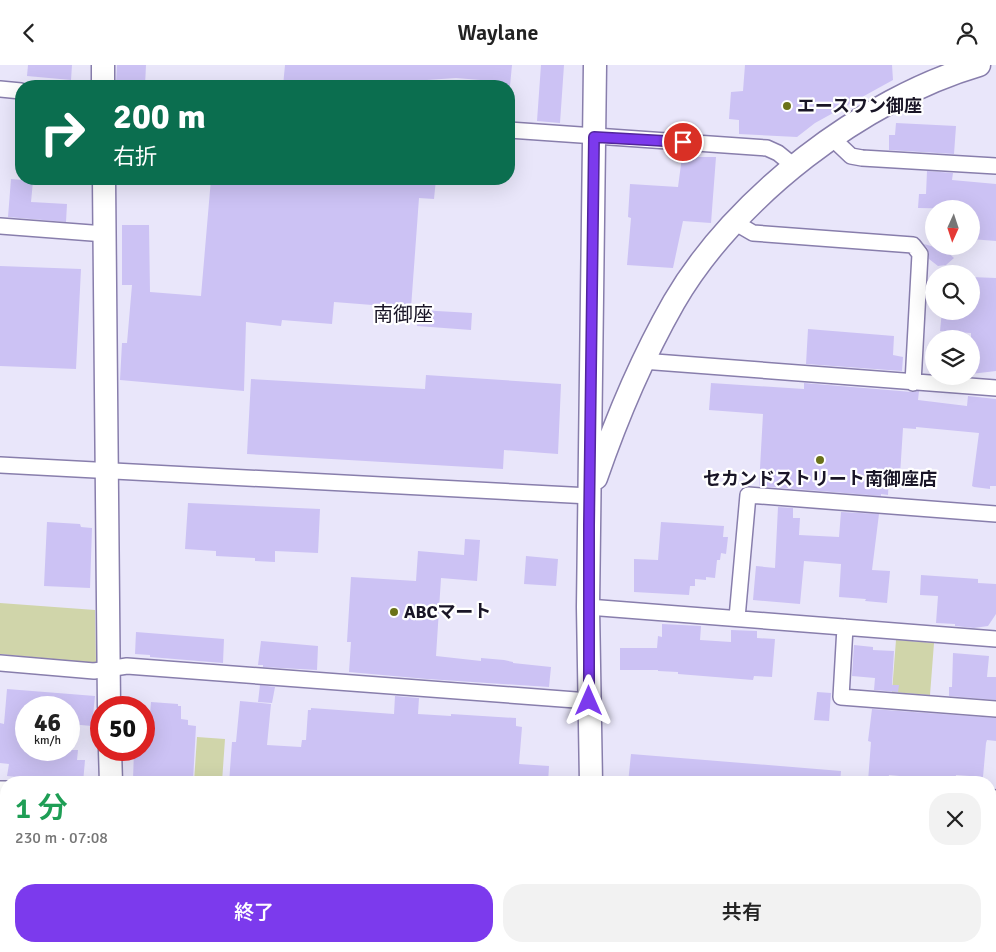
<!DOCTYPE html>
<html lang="ja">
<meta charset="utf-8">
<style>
:root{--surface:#fff;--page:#f2f2f2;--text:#222;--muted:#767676;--accent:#7c3aed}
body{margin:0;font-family:Signika,"Noto Sans JP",sans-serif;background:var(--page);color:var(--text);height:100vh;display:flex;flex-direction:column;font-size:19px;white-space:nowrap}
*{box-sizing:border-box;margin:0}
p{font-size:16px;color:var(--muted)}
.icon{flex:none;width:28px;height:28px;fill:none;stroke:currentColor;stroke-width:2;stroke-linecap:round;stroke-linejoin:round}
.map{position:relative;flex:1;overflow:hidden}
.side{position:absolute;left:0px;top:711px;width:996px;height:176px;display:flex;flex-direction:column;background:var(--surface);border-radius:20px 20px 0 0;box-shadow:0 5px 20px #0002}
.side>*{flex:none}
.top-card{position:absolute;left:15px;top:15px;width:500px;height:105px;border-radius:20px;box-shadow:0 5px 20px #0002;background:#0b6e4f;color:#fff;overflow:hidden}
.needle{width:32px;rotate:183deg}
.controls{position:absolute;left:925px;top:135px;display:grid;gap:10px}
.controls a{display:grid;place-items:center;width:55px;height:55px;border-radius:50%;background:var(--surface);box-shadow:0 5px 20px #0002;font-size:25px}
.speed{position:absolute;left:15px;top:631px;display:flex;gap:10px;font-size:25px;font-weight:700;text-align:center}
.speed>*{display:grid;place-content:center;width:65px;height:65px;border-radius:50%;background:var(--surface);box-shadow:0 5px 20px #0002;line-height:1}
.speed small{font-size:12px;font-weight:400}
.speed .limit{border:8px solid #d22;background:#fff;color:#111}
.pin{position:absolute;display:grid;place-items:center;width:42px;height:42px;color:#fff;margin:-21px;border:2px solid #fff;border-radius:50%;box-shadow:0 1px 5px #0007}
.me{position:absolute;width:55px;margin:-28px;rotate:0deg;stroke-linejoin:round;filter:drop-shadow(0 0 4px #0008)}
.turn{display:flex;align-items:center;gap:18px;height:105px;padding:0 15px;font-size:22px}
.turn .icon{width:65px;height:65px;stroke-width:2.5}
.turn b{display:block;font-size:35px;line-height:42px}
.round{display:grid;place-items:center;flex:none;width:52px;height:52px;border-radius:20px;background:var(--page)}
.summary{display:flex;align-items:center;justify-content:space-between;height:85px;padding:0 15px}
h1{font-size:30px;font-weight:600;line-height:38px;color:#1e9e55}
.button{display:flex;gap:10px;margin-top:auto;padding:10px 15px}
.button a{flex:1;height:58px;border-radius:20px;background:var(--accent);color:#fff;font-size:20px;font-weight:600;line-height:58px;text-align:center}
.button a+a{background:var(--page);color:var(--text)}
header{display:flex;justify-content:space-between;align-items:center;height:65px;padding:0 15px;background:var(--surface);font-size:22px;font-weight:600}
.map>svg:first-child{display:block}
</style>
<header><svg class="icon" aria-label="back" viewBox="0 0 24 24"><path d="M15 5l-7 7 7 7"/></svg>Waylane<svg class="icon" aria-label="person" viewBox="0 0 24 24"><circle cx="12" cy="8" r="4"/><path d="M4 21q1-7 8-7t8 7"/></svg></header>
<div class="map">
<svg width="996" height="887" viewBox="0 0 996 887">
<rect width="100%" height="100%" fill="#e9e6fa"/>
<path fill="#d0d5aa" d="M0 538 95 545 96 598 0 589Z
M896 575 934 578 930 630 892 627Z
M197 672 225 674 222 717H194Z"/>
<path fill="#ccc2f4" d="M28 0H72L71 15 27 11Z
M117 0H146L145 21H123V19H116Z
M285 0H512L510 21H480V15L456 13 427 15 426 21H283Z
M541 0H564L560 58 537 56Z
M745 0H892L893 15 815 58 797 72 739 69V55L729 54 731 27 743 26Z
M896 58 956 61 954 89 889 85V70H895Z
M682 92H716L711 158 683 156 673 203 627 200 631 153 628 152 630 119 678 122Z
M927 106 953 108 952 115 996 119V176L971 174V144L918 143 919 129H926Z
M11 114 33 116 31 137 67 139 66 157 8 152Z
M211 114H436L434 134 419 133 411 243 334 237 332 259 282 255 281 261 246 257 244 326 120 315 122 278H127L132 220H122V160H149L150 227 201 231Z
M924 179 945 185 954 193 946 200 938 201 929 194 928 184Z
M0 201 81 204 76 304 0 301Z
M971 212 996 213V306L971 309V268L940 266 942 246H971Z
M419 245 472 248 471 265 417 261Z
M808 264 894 271 893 290 903 292 902 306 806 299Z
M426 310 561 319 558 389 504 385 503 404 247 389 251 314 425 324Z
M711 318 804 324V318L912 327 919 326 918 335 967 341 968 331 996 334V421H990V424L974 422 972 421 979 368 916 362V364L903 363 900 410 889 409 888 430 881 429V431L759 421 763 349 709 345Z
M188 438 320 444 318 488 275 486V497L255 496V493L216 491V486L185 484Z
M778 442 793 443V453H800L799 470 839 472 841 447 879 449 872 505 890 506 887 538 865 536 866 534 839 532 841 499 804 496 800 539 753 535 756 501 775 503Z
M47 457 80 459 81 462 92 463 90 523 44 521Z
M661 457 724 461 723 472H728L726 489 721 488 720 495H717L715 513 706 512V515L695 514V521H690L689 530 634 527V494L658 495Z
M465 474 480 475 477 516 441 513 436 591 481 596V593L504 595 513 597V598L551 602 549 622 427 614 349 607 351 577H347L351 512 416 516 418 486 464 490Z
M526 491 558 494 556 521 524 519Z
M921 510 978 514V518L996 519V549L988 561 974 563 955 561V559L936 558 938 531 920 530Z
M662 559 701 561 700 575 731 577V565L757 566V573L775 574 772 612 754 611 753 615 678 609V607L658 606V605H620V583H657L658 571 662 572Z
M136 567 224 574 223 598 150 592V590L135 589Z
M261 576 318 581 317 605 263 602V600H258Z
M854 580 873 582V585L894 586 892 620H899L898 627 874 625 875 613 852 611Z
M953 588 989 591 987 612H996V635L949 631V622H952Z
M260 620 275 622 272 638 258 637Z
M7 624 95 631 92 661 69 659V642H26V685H78L77 695H85L83 718 7 711 9 699 0 698V658L4 659Z
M817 627 831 628 829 656 814 655Z
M395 631 419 633 418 649 451 651V649L516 653V661L522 662 519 699 549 701 548 718H229L232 677H236L240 636 271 639 267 680 301 682 302 675H306L308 645H311V643L394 649Z
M151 637 178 639V641H181V654L188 655V660L196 661 193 716 133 715 134 685H144V674H148Z
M872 644 996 653V676L987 675 986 678 983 712 956 710 955 718H940L941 715 889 710 888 717 868 716 871 677 868 676Z
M631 689 841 706 840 718H628Z"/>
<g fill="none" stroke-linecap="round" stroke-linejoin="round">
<g stroke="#887eac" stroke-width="18">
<path id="street" d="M0 24 21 26
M509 65 767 83 778 88 794 101
M832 73 851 91 862 93 996 101
M734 157 753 168 913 180 920 189 913 318
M0 161 105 169
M642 296 996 323
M0 400 590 431
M588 542 996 574
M737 553 748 430 996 449
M845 562 841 632 996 644
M0 598 94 606 127 601 589 636
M0 724H6
M990 732 996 733
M990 806 996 807
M0 830H6"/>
</g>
<g stroke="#887eac" stroke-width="25">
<path id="secondary" d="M103 0V21
M104 114 109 642
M596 413C617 352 642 293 674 237 735 132 863 34 979 0
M110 685 111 718
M591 718 588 542 595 0
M112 881V887
M598 881V887"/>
</g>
<use href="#street" stroke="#fff" stroke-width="15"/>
<use href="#secondary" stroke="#fff" stroke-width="22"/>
</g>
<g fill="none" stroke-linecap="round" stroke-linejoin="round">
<g stroke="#51269a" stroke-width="12">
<path id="route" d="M589 636V460L594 72 683 77"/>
</g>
<use href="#route" stroke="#7c3aed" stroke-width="9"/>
</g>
<g fill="#6b7219" stroke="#fff" stroke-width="2">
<circle cx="787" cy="41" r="5"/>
<circle cx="820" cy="395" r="5"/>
<circle cx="394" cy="547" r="5"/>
</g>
<g text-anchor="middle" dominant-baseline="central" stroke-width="4.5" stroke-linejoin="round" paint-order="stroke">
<g font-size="18" font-weight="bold" fill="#191526" stroke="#fff" text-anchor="start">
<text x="797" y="41">エースワン御座</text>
<text x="820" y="414" text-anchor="middle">セカンドストリート南御座店</text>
<text x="404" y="547">ABCマート</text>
</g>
<g font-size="20" fill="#191526" stroke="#fff">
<text x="403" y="249">南御座</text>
</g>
</g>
</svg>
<div class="controls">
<a><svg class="needle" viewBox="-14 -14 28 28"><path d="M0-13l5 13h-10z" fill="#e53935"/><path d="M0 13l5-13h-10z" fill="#767676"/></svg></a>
<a><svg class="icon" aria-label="search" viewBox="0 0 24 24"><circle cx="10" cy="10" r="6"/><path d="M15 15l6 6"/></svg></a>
<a><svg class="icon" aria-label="layers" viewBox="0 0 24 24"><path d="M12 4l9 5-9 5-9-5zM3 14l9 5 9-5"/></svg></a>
</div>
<div class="speed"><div>46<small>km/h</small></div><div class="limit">50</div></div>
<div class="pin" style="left:683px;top:77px;background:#d93025"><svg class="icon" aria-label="arrive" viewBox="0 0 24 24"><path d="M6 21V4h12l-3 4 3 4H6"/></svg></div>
<svg class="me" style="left:589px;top:636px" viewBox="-20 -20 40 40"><path d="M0-17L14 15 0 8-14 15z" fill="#7c3aed" stroke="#fff" stroke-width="4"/></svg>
<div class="top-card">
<div class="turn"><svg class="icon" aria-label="right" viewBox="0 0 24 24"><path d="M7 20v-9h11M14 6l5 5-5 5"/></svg><div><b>200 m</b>右折</div></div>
</div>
<section class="side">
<div class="summary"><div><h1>1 分</h1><p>230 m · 07:08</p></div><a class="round"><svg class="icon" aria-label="close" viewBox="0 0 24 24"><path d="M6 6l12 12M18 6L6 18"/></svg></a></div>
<div class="button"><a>終了</a><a>共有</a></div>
</section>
</div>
